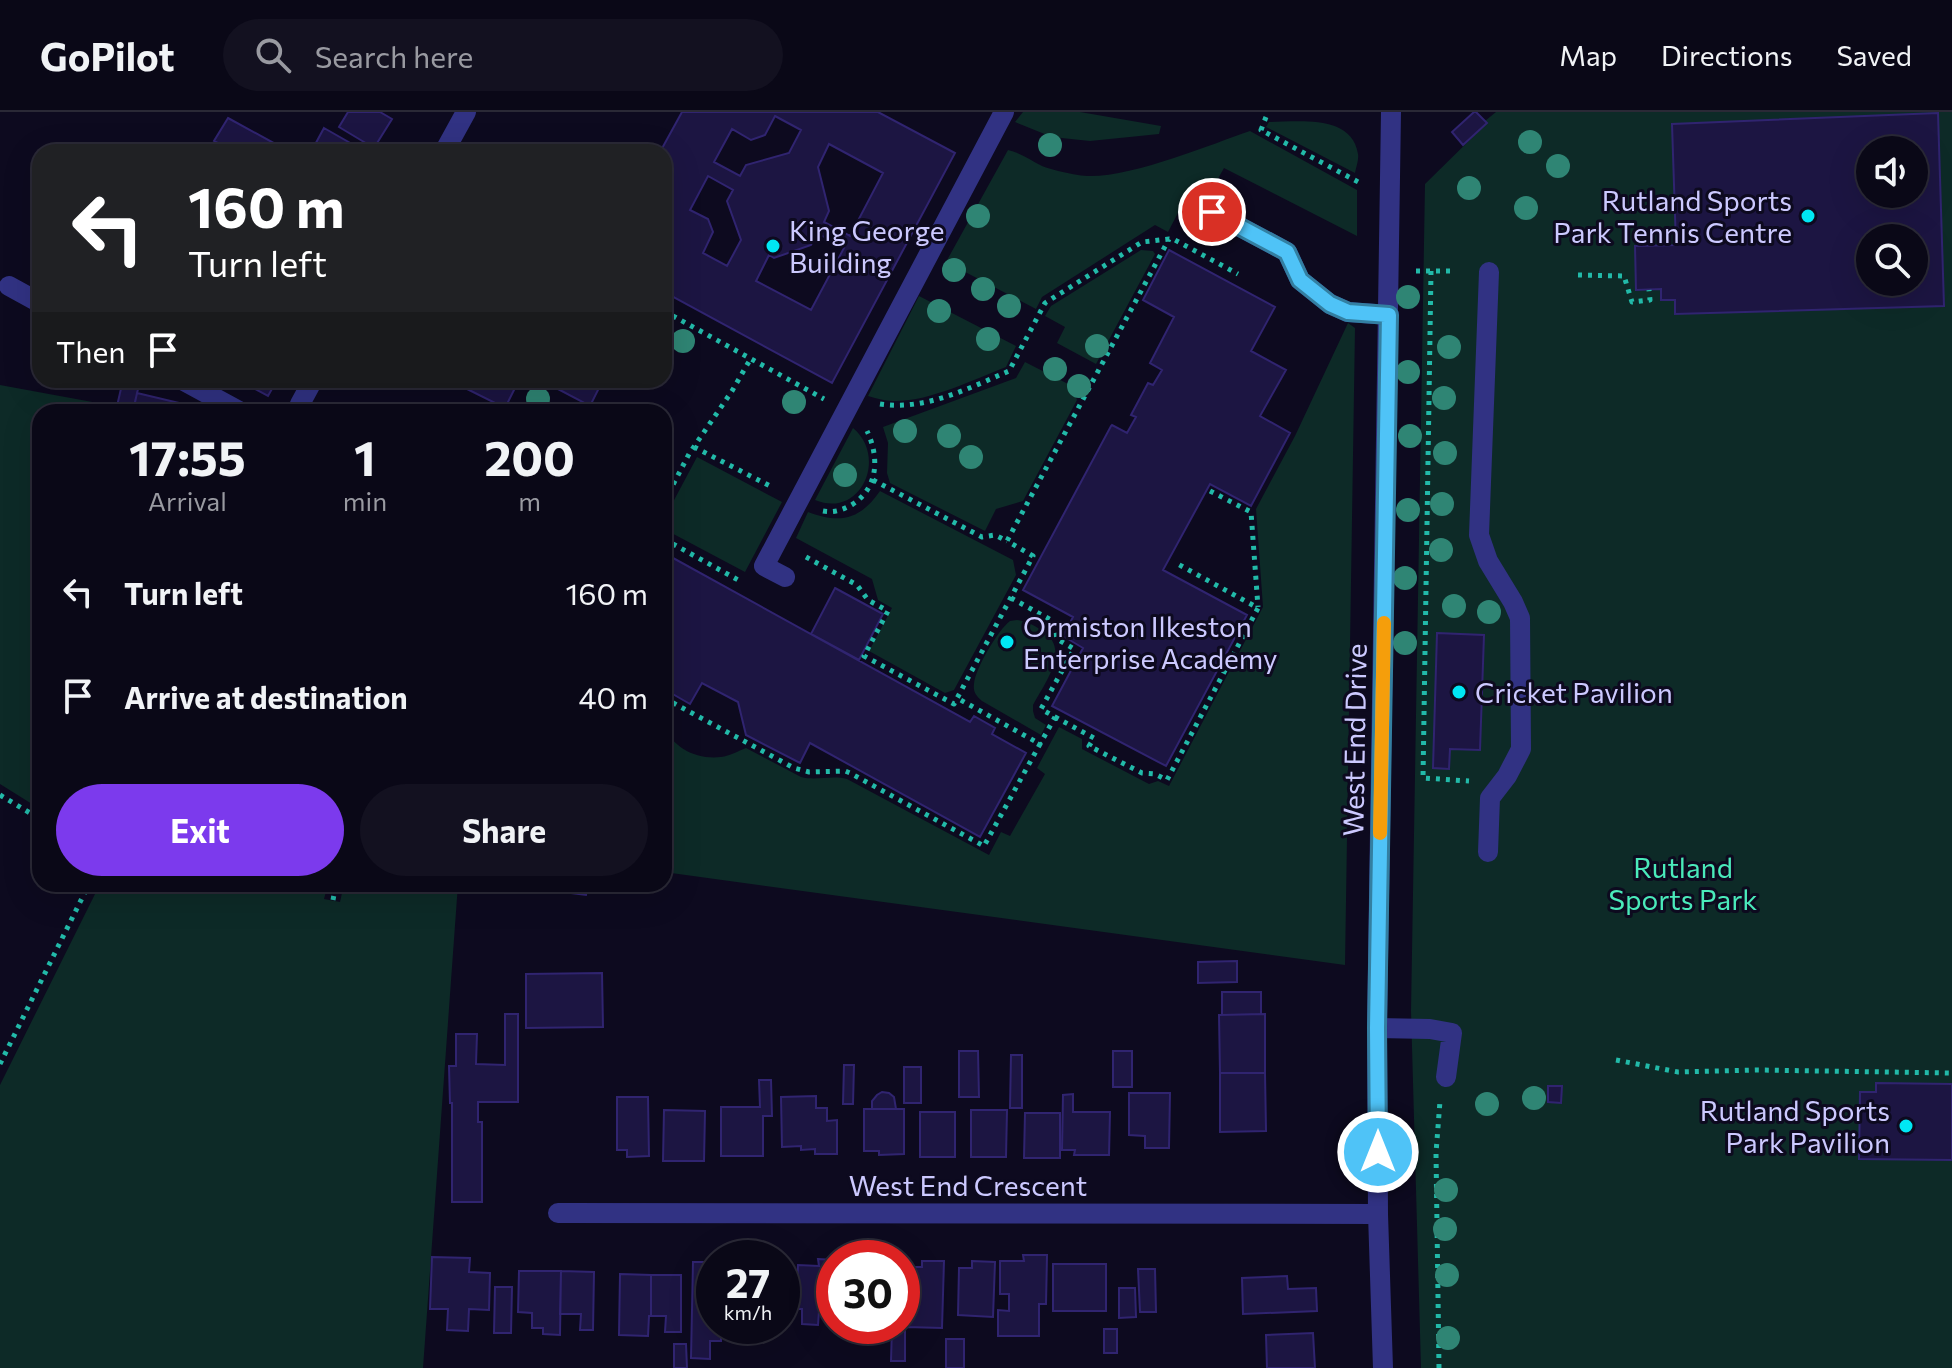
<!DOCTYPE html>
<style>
:root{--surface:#0a0817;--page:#131120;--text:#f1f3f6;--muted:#999aa1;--line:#2a2936;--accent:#7c3aed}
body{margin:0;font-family:Commissioner,sans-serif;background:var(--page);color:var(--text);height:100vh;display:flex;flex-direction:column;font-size:30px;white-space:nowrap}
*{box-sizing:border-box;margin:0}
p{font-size:26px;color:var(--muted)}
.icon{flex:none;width:44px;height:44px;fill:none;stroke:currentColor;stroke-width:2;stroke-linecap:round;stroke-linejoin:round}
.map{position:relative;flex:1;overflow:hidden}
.panel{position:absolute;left:32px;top:292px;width:640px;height:488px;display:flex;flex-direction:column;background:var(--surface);border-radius:24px;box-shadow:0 8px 32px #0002,0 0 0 2px var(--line)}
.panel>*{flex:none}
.guide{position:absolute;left:32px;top:32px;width:640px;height:244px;border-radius:24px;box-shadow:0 8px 32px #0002,0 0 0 2px var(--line);background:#202124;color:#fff;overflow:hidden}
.buttons{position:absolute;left:1856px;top:24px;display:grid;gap:16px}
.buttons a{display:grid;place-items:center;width:72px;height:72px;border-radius:50%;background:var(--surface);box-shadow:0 8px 32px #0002,0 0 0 2px var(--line);font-size:40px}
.speed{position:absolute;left:696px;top:1128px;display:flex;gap:16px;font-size:40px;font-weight:700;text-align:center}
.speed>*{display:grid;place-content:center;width:104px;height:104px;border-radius:50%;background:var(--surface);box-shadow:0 8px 32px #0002,0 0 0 2px var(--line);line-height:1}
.speed small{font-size:20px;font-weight:400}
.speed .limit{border:12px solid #d22;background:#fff;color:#111}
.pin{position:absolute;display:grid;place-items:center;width:68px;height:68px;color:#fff;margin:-34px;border:4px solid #fff;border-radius:50%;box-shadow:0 2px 8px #0007}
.me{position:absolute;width:88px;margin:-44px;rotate:0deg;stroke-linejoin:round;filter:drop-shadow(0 0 6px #0008)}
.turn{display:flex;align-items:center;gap:28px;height:168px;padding:0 24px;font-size:36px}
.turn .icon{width:104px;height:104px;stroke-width:2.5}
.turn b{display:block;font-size:56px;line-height:68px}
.then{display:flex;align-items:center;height:76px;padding:0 24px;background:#0003;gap:16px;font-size:30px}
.eta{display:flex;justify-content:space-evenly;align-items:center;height:136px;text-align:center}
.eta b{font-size:48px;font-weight:700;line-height:56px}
.primary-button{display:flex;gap:16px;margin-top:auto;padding:16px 24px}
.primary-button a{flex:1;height:92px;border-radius:48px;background:var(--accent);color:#fff;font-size:32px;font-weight:700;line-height:92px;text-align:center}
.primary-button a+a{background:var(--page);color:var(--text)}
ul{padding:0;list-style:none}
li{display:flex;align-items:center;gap:24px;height:104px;padding:0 24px}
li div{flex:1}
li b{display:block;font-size:30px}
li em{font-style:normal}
header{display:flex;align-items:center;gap:48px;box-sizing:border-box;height:112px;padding:0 40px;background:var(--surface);border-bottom:2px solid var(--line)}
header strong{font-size:38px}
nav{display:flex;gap:44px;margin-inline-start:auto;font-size:28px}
.search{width:560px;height:72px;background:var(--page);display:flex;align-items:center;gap:20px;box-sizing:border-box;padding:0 28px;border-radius:44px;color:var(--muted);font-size:30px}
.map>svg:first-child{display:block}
</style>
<header>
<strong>GoPilot</strong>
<div class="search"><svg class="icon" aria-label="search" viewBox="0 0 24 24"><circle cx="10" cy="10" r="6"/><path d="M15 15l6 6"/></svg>Search here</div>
<nav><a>Map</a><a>Directions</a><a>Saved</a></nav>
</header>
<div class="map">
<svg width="1952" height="1256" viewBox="0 0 1952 1256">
<rect width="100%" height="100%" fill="#0d0a1f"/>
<path fill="#0d2a27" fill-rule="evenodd" d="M1023 0H1080L1161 14 1159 22 1090 29 1052 25 1015 10Z
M1496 0H1952V1256H1421L1411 899 1425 72 1486 12 1485 9ZM1870 38H1914V82H1870ZM1870 126H1914V170H1870Z
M1269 10C1298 10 1352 2 1358 42 1359 47 1356 56 1355 61L1266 15Z
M1250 19 1357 78V124L1224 56 1207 86 1190 78 1168 120 1155 113 1042 185 1036 197 946 150 1008 38C1021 41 1030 48 1042 54 1052 58 1066 61 1078 63 1119 71 1209 33 1250 19Z
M1141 138 1153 139 1155 142 1096 252 1057 231 1065 215 1045 204 1051 194Z
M919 184 1016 234 1006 255C975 267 926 291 892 289 884 289 876 286 868 284Z
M1348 211 1355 216 1345 853 664 760V613C672 636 697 648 721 645 730 644 738 639 746 636L801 665C816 669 832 663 847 667L989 743 1001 720 1010 724 1045 662 1037 656 1059 615 1082 627V637L1149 672 1158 669 1169 674 1263 495 1256 397 1295 324Z
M1025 250 1072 274 1077 288 1023 389 996 397 985 419 890 371 887 361 888 331 883 315 1016 266Z
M0 273 125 296V300H40V697L0 672Z
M853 316C888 345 861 407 815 388Z
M697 345 782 390 745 460 664 417V407Z
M880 379 1013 448 1016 463 954 578 945 581 869 539 892 496 878 488 872 467 796 426 808 400C840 412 860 408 880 379Z
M1017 508C1026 509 1034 513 1041 518 1072 536 1045 571 1033 593V599L1035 606 1046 613 1041 623 982 589C976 584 973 580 974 572 975 557 998 518 1010 509Z
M100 772H328L324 787 340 790 344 772H458L423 1256H0V973Z"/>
<path fill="#1c1542" stroke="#302470" stroke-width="2" fill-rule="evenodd" d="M348 0H380L392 7 374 36 339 15Z
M682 0H878L955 41 832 271 664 180V40H660ZM775 4 801 18 789 41 746 53 740 64 714 50 732 17 751 28 765 23ZM829 32 883 61 850 124 824 110 829 99 818 55ZM708 64 733 78 727 89 741 128 727 154 703 141 713 120 708 107 690 98ZM817 121 844 136 811 198 756 169 769 143 774 146 811 133Z
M1474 0H1476L1487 11 1463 33 1452 20Z
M1938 1 1944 194 1675 202V188H1661V177L1636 178 1635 134 1676 133 1672 12ZM1870 38H1914V82H1870ZM1870 126H1914V170H1870Z
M228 6 281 35 279 40H234L214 29Z
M324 16 366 40H311Z
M1169 138 1275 195 1251 239 1286 258 1260 304 1290 321 1251 394 1210 372 1163 458 1247 503 1166 654 1052 594 1083 536 1063 524 1073 505 1023 478 1111 314 1112 313 1127 321 1136 305 1131 303 1148 271 1153 273 1162 258 1150 251 1174 205 1143 188Z
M123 268 140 269 133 298 117 294Z
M239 268H277L268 284Z
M467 268H519L505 296 463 275Z
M560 268H603L590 294 556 276Z
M137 281 196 295 195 300H133Z
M664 441 970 610 974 604 995 616 992 622 1026 641 980 725 810 631 800 651 746 623 738 590 702 571 690 592 664 577Z
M835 476 883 502 859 548 811 522Z
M1437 521 1484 523 1480 638 1450 637 1449 657 1433 656Z
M555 772H588L586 783 554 779Z
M1237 849V870L1198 871V850Z
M602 861 603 915 526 916V862Z
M1222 880H1261V902L1222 903Z
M505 902H518V990H478V1010H482V1090H452V991H450L449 954H456V922H477L476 952 505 953Z
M1265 902V961H1220L1219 903Z
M959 939H978L979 985H959Z
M1113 939H1132V975H1113Z
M1011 943H1022V996H1010Z
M844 953H854L853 992H843Z
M904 955H921V991H904Z
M1220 961H1265L1266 1019 1220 1020Z
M759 968H771L772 1004H763V1044H721V995H760Z
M1876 971 1952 972V1048L1859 1047 1860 980H1876Z
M1548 974H1562L1561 991 1548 990Z
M882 980 889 981 894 985 896 997H872V989L877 983Z
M1129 981H1170L1169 1036H1145V1024L1129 1023Z
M1073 982V1000H1110L1109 1043H1074L1075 1038H1062L1063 983Z
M816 984V996H827V1009L837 1008V1042H815V1037L801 1038V1034L782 1035 781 985Z
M617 985H648L649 1044 627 1045V1038H617Z
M864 997H904V1042L879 1043V1039H864Z
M664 998 705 999 704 1049H663Z
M971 998H1007L1006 1045H971Z
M920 1000H955V1045H920Z
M1025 1001H1060V1046H1024Z
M713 1141H738V1146H714V1214H721V1229H710V1247L691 1246 693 1150H713Z
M1023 1143H1047L1046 1192H1039V1224H998V1198L1009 1199V1182H1000V1149H1024Z
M432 1145 470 1146 469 1160 490 1161 489 1198 469 1197 468 1219 447 1218 448 1197H430Z
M782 1147H789L788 1200H782Z
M818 1147 834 1148V1200L819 1199 818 1213 802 1212V1197H796L798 1153 819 1154Z
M922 1149H944L942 1216 907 1215 909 1155H922Z
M972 1149 995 1150 993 1205 958 1203 959 1156H972Z
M1053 1152H1106V1199H1053Z
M1138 1157H1155L1156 1200H1140Z
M519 1159H561L560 1223 543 1222V1216H532V1201L518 1200Z
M561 1159 594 1160 593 1218H580L581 1202H560Z
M620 1162 651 1163V1204H649L648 1224 619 1223Z
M651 1163H681V1220H665L666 1204H651Z
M1287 1164 1288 1177 1316 1176 1317 1199 1243 1202 1242 1166Z
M495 1175H512L511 1221H494Z
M1119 1176H1135L1136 1205 1119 1206Z
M892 1215H905V1249H891Z
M1104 1217H1117V1241H1104Z
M1313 1221 1315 1256H1267L1266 1223Z
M946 1227H964V1256H946Z
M674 1232H686L687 1256H674Z"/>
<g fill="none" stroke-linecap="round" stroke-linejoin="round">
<path stroke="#22baa9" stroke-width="5" stroke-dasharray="4 6" stroke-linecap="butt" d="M1266 5 1261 18 1362 72
M1416 159H1455
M1431 159 1423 666 1469 669
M1578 163 1624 164 1632 190 1650 188 1649 178
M664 199 824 287
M880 292C925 299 969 276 1009 259L1045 191 1142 130 1169 127 1175 128 1238 162
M694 335 774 376
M873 368 982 425 995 423 1007 429 1169 127
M1210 379 1251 400 1258 495
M664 390 689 342 732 279 751 246
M823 399C834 401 843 398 853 392 879 375 879 344 867 319
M664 427 740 469
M806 445 857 473 868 488 888 499 864 544 954 592 1033 444 1007 429
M1011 486 1053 509 1057 527 1074 537 1041 597 1055 605 1040 632
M664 586 794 656 809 660 845 659 850 661 984 734 1040 632 957 586
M1055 605 1094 626 1089 634 1142 661 1155 662 1167 668 1258 496 1176 451
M0 683 40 707
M333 788 336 772
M1616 948 1678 960 1758 958 1952 961
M0 952 89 772
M1439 1256 1436 1041 1440 989"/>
<path stroke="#313283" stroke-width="20" d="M1212 100 1287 140 1300 168 1330 192 1348 200 1389 203
M9 174 40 191
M182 268 241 300
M785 465 764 454 1004 0
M1488 740 1490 686 1507 664 1521 637 1520 506 1513 490 1488 449 1479 423 1489 160
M1377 916 1430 917 1452 921 1446 965"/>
<path stroke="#313283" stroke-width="20" d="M444 40 466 0
M300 292 313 268
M558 1101 1378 1102
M1383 1256 1378 1102 1377 916 1391 0"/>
</g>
<g fill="#2f8574">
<circle cx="1530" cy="30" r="12"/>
<circle cx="1050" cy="33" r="12"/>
<circle cx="1558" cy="54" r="12"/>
<circle cx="1469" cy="76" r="12"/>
<circle cx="1526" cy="96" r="12"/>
<circle cx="978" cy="104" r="12"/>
<circle cx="954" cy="158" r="12"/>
<circle cx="983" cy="177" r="12"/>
<circle cx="1408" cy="185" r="12"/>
<circle cx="1009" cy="194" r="12"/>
<circle cx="939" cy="199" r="12"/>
<circle cx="988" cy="227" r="12"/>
<circle cx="683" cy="229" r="12"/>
<circle cx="1097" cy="234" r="12"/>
<circle cx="1449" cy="235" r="12"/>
<circle cx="1055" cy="257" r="12"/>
<circle cx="1408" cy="260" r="12"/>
<circle cx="1079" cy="274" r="12"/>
<circle cx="1444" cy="286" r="12"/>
<circle cx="538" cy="287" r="12"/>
<circle cx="794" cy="290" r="12"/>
<circle cx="905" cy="319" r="12"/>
<circle cx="949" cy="324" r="12"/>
<circle cx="1410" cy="324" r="12"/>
<circle cx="1445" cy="341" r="12"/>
<circle cx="971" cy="345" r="12"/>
<circle cx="845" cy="363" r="12"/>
<circle cx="1442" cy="392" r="12"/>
<circle cx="1408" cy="398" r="12"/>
<circle cx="1441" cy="438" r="12"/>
<circle cx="1405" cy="466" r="12"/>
<circle cx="1454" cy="494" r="12"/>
<circle cx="1489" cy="500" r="12"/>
<circle cx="1405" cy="531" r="12"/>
<circle cx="1534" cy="986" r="12"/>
<circle cx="1487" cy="992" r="12"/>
<circle cx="1446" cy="1078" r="12"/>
<circle cx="1445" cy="1117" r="12"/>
<circle cx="1447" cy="1163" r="12"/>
<circle cx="1448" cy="1226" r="12"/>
</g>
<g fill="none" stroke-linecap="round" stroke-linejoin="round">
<g stroke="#337fa1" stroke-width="20">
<path id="route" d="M1212 100 1287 140 1300 168 1330 192 1348 200 1389 203 1377 916 1378 1040"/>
</g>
<use href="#route" stroke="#4fc3f7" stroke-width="14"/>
<path stroke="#f59e0b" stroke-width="14" d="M1380 721 1384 511"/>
</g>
<g fill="#00e7f4" stroke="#0d0a1f" stroke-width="3">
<circle cx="1808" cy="104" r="8"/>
<circle cx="773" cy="134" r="8"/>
<circle cx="1007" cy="530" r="8"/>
<circle cx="1459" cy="580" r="8"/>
<circle cx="1906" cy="1014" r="8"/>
</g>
<g text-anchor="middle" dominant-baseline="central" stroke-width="6" stroke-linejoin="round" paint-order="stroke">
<g font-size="28" fill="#ccc9ff" stroke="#0d0a1f" text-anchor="start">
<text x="1792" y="88" text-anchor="end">Rutland Sports<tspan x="1792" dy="32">Park Tennis Centre</tspan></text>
<text x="789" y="118">King George<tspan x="789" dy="32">Building</tspan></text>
<text x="1023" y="514">Ormiston Ilkeston<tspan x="1023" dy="32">Enterprise Academy</tspan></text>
<text x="1475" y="580">Cricket Pavilion</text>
<text x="1890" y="998" text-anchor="end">Rutland Sports<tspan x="1890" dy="32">Park Pavilion</tspan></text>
</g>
<g font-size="28" fill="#ccc9ff" stroke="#0d0a1f">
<text transform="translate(1354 628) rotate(-89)">West End Drive</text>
<text x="968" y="1073">West End Crescent</text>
</g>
<g font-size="28" fill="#4aeaba" stroke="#0d0a1f">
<text x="1683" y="755">Rutland<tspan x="1683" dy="32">Sports Park</tspan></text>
</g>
</g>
</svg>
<div class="buttons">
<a><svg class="icon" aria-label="sound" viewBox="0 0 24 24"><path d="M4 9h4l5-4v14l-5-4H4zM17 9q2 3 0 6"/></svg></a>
<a><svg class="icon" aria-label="search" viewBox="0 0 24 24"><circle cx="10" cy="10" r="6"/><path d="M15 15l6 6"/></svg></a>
</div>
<div class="speed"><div>27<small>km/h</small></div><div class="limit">30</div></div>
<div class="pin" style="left:1212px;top:100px;background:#d93025"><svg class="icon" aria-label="arrive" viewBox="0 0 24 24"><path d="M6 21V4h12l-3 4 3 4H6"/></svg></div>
<svg class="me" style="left:1378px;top:1040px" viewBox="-20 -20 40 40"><circle r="17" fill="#4fc3f7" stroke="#fff" stroke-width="3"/><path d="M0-11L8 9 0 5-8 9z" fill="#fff"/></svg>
<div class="guide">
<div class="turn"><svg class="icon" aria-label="left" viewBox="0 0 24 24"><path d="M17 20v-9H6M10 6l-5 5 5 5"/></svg><div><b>160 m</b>Turn left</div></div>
<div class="then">Then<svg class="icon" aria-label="arrive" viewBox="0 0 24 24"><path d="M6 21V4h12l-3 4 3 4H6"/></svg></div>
</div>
<section class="panel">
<div class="eta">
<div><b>17:55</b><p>Arrival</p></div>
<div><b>1</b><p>min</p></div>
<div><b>200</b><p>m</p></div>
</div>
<ul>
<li><svg class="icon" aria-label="left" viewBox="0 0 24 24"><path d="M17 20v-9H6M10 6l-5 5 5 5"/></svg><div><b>Turn left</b></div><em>160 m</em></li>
<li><svg class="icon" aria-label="arrive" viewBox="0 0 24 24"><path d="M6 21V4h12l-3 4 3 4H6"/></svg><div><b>Arrive at destination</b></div><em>40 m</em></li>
</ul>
<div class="primary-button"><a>Exit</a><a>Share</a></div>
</section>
</div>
